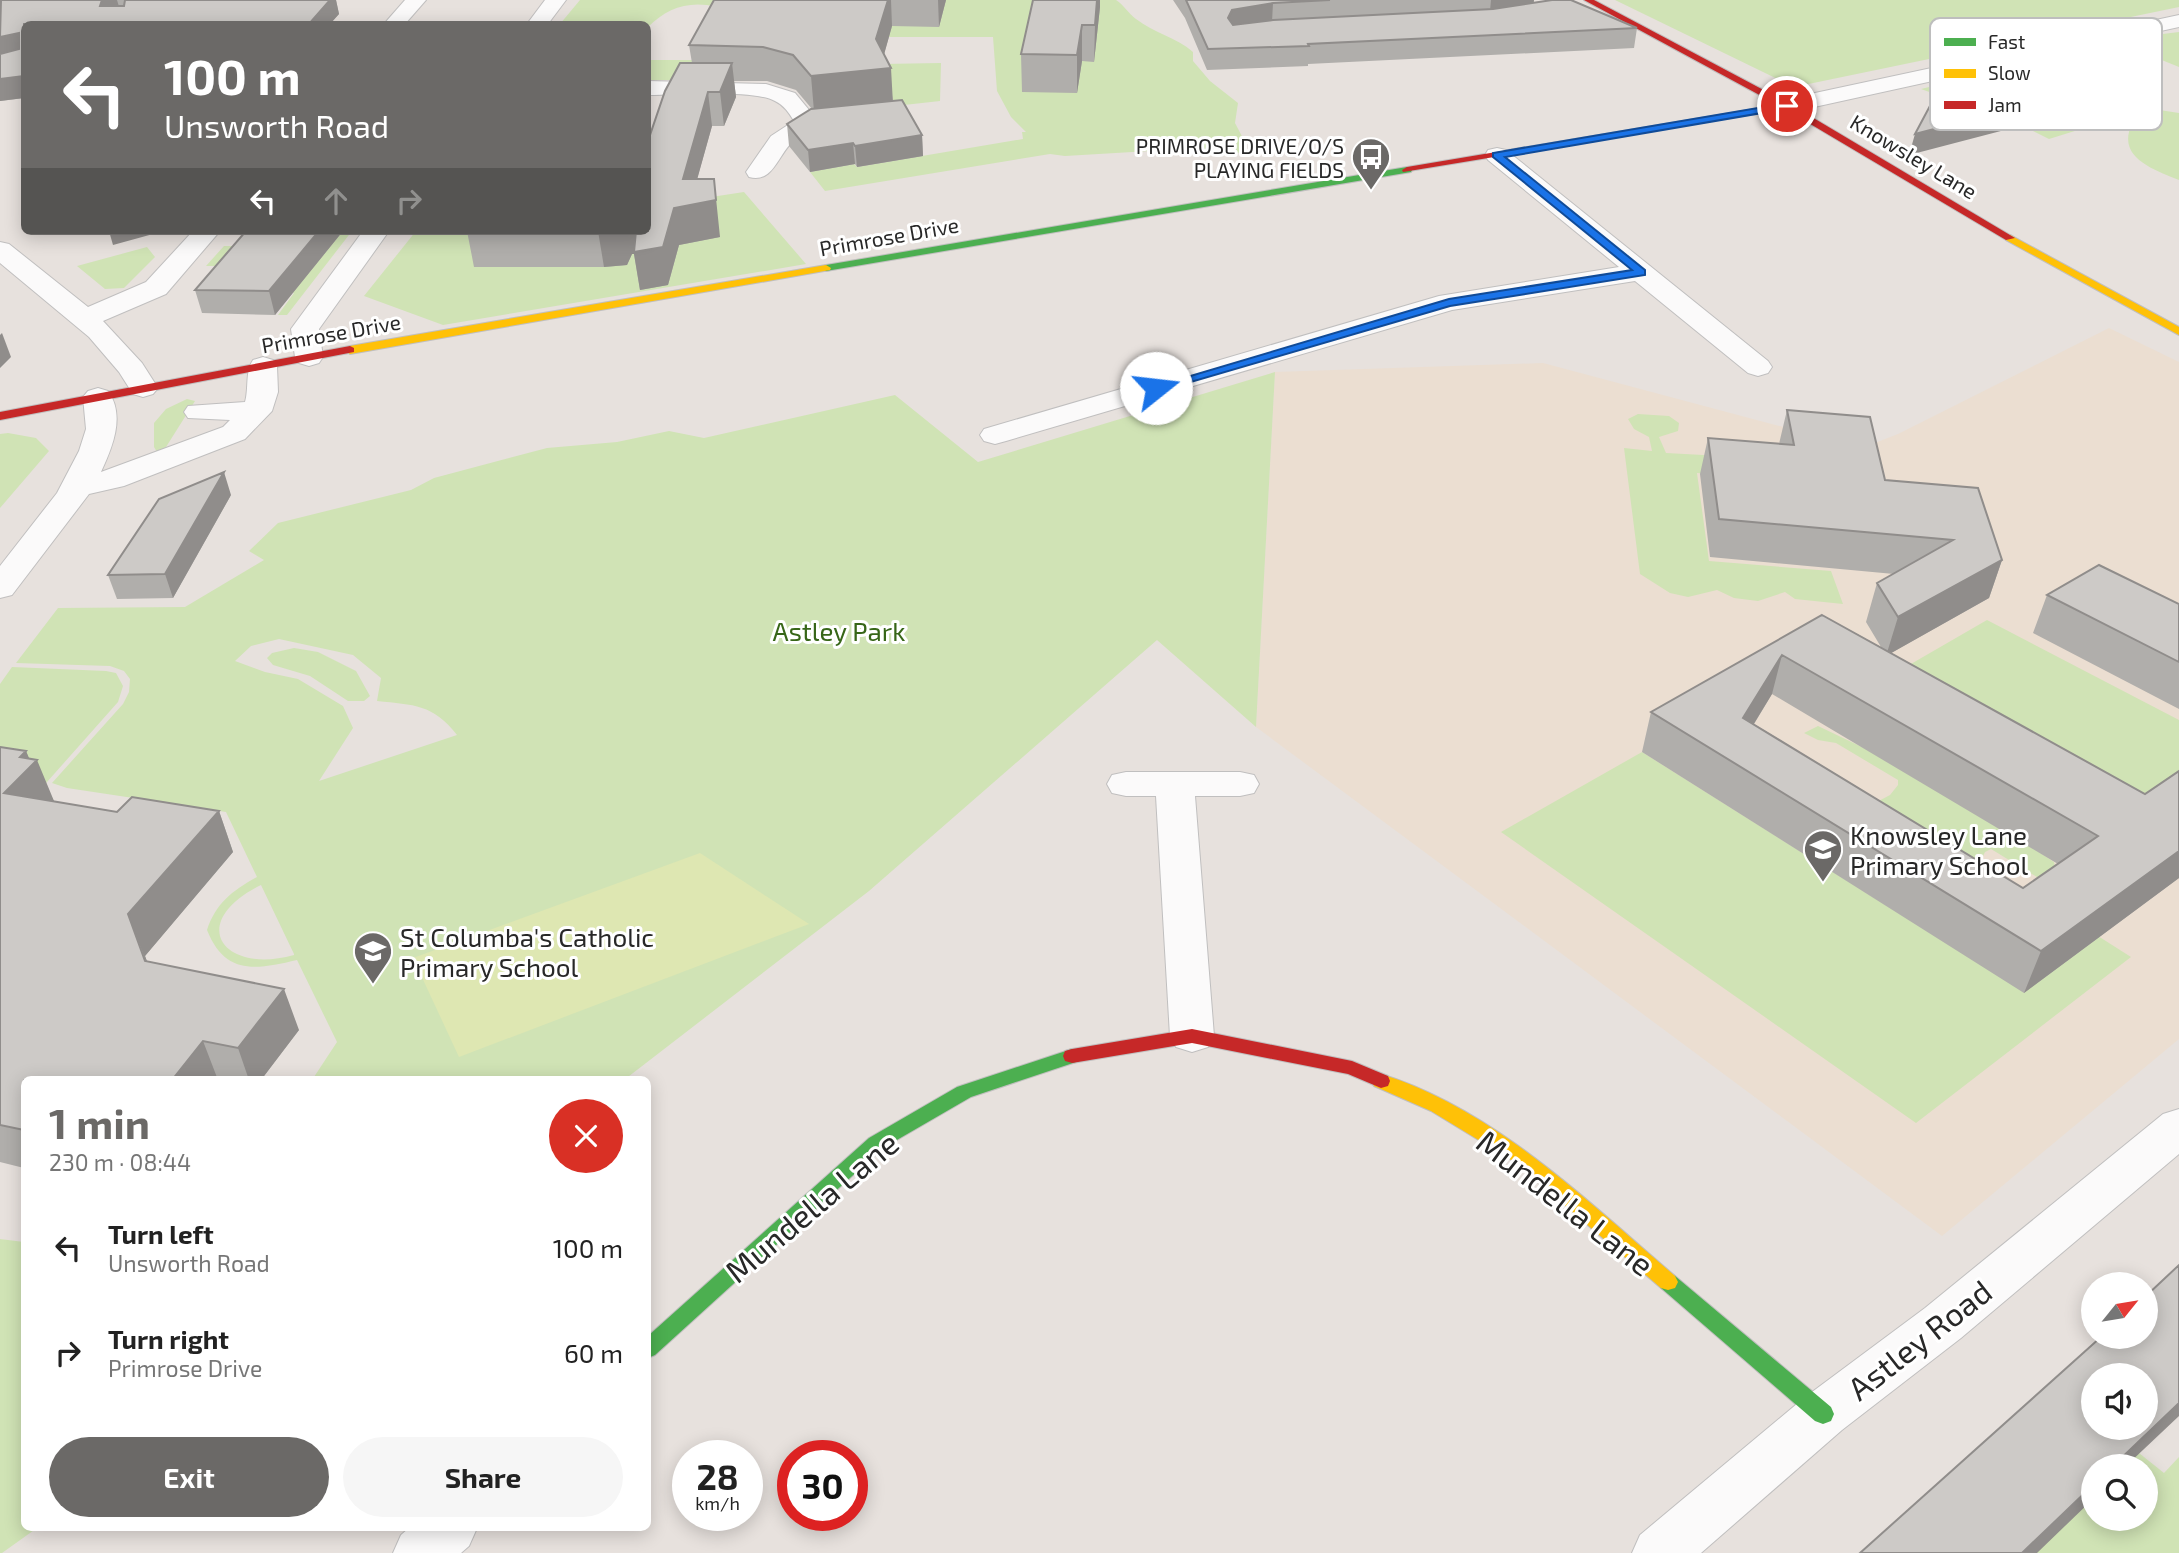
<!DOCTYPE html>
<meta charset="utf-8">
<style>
:root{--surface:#fff;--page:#f6f6f6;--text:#222;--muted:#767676;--accent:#6b6967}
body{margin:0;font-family:"Exo 2",sans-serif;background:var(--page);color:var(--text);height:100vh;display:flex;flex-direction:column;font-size:26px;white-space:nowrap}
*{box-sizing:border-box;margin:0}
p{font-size:23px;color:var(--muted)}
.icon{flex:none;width:38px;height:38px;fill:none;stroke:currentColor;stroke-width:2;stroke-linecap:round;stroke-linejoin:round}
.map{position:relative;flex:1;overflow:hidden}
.drawer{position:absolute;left:21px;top:1076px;width:630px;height:455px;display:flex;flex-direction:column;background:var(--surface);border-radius:10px;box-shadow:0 4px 18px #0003}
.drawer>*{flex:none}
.top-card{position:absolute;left:21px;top:21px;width:630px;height:214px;border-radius:10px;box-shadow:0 4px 18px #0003;background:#6b6967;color:#fff;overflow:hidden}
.needle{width:46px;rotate:60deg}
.buttons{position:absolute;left:2081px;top:1272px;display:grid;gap:14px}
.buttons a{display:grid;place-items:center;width:77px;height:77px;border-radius:50%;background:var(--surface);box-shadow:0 4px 18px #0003;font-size:35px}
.speed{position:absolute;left:672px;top:1440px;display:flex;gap:14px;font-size:35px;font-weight:700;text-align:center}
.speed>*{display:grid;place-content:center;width:91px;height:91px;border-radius:50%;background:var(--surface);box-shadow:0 4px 18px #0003;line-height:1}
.speed small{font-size:18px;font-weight:400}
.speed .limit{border:10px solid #d22;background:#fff;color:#111}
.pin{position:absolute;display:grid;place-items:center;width:60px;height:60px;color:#fff;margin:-30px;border:4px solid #fff;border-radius:50%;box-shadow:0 2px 7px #0007}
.me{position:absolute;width:77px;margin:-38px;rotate:74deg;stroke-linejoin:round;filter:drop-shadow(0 0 5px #0008)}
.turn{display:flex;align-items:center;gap:24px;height:147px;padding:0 28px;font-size:32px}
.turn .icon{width:91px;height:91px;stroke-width:2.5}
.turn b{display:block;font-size:49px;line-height:60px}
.lanes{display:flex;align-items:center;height:66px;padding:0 28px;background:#0003;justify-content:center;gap:35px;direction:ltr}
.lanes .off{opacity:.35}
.round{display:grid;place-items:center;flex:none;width:74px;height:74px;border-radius:37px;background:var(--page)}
.headline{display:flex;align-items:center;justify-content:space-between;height:119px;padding:0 28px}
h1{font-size:42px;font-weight:700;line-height:52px;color:var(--accent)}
.primary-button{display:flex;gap:14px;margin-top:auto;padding:14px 28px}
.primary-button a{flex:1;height:80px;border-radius:42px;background:var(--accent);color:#fff;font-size:28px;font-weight:700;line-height:80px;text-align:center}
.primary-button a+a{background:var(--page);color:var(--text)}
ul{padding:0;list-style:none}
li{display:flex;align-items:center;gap:21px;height:105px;padding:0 28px}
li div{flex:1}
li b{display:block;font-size:26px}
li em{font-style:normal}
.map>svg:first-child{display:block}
</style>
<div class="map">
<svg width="2179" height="1553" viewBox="0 0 2179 1553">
<rect width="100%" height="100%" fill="#e7e1dd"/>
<path fill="#ebded1" d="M2109 328 2179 362V1039L1942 1236 1256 727 1275 372 1543 363 1862 448 1898 434Z"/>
<path fill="#d0e3b5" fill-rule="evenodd" d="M580 0H851L717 7C689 0 667 8 648 27L560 24Z
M875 0H1116C1124 5 1128 13 1136 19 1154 33 1176 37 1193 52V61L1210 81 1238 103 1235 123 1245 142 1241 153 1200 148 1065 156 1050 154 825 191 810 172 854 164 857 167 1023 139 1022 132H1026L1011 117 997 91 993 37H859Z
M1615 0H2179V7L1794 87Z
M2179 32V67L2122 44 2130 38Z
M648 60H704L693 80H648Z
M941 63 940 101 895 106 881 64Z
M2026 63 2138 111 2153 109 2179 113V180C2158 171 2122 160 2129 132 2131 124 2130 118 2136 112L2049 139 1987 108 1971 107 1921 89Z
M744 192 806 264 443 325 364 296 416 231H648L685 201Z
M343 231H352L287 315H278L294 293 206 291 228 266H206L224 246 329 248Z
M147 247 155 257 124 288 105 289 77 266Z
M1275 372 1256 727 1157 640 869 891 624 1080H312L337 1042 297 960C255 970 225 975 207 930 216 903 232 891 257 877L226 812 67 788 52 783 123 704 129 692 130 679 124 671 110 666 16 663 58 608 185 607 264 560 249 551 278 523 411 490 434 478 547 448 617 442 669 431 704 438 895 395 978 462ZM279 639 353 655 381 678 377 701C414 705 433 704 457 735L319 781 353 728 343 706 298 679 265 672 235 661 251 646ZM261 885 294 954V955C223 975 185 923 261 885Z
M187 399 195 401 166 447 157 452 154 447V423L166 409Z
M1638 414 1669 416 1679 423 1678 431 1659 437 1666 453 1778 459 1783 480 1697 473 1709 561 1831 571 1843 604 1795 599 1785 592 1758 601 1734 598 1717 590 1688 597 1670 593 1640 574 1624 448 1652 451 1649 437 1634 429 1628 419Z
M8 433 36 438 49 451 0 508V434Z
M1987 620 2179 720V780L2120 821 1878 683Z
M294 648 318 652 356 671 370 696 364 701H348L310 676 273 665 267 658 272 653Z
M12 667 106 671 116 673 123 686 118 702 39 791 0 785V684Z
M1818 726 1864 748 2034 849 2054 862 2055 867 2042 880 1991 849 1985 852 1982 858 1988 871 1875 803 1890 795 1898 785V780L1836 743 1818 740 1804 733Z
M1642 752 2024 992 2098 936 2131 957 1916 1123 1501 832Z
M0 1239 24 1242V1528H37L2 1553H0Z
M2139 1453 2164 1473 2179 1457V1553H2036L2093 1486V1519H2146V1466H2125Z"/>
<path fill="#dee7b2" d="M700 853 809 924 459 1057 413 958Z"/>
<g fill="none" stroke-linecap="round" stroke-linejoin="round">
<g stroke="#c0bfbf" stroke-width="2">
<path id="street" d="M405 0H426L405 24H384Z
M545 0H566L548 24H527Z
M2179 15V27L1787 113 1779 111 1776 106 1779 101 1787 99Z
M648 81 766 84 795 93 814 116 831 113 839 115 843 120 839 125C824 129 809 129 797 138 778 151 775 184 749 177L746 172 771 136 794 121C789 113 784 105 775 101 753 89 677 95 648 95Z
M1497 148 1506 150 1768 361 1772 367 1768 373 1758 376 1748 373 1635 281 1452 310 1006 441 995 444 984 441 980 435 984 429 1439 296 1619 267 1488 160 1485 155 1488 150Z
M193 231H220L166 294 103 321 142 363 158 388 153 394 143 397 133 394 119 372 89 337 0 263V242L9 244 88 307 146 282Z
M363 231H389L319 329 323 357 319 363 309 366 299 363 295 357 291 329Z
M263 357 273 360 277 366 278 392 272 411 245 439 124 486 89 494 12 595 0 598V566L57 493 79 451 86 429 83 397 88 391 98 388 108 391C126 416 112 448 101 472L223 427 230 420 188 418 184 412 188 406 245 402C249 389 245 371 253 360Z
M1126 772H1240L1254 775 1259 784 1254 793 1240 796H1195L1214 1036 1208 1047 1192 1052 1176 1047 1170 1036 1156 796H1126L1112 793 1107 784 1112 775Z
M2179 1109V1154L1961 1338 1842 1430 1701 1553H1632L1640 1535 1804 1398 1925 1308 2163 1114Z
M409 1528H477L469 1546 461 1553H393L401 1535Z"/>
</g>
<g stroke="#c0bfbf" stroke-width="2">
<path id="fast" d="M1407 167 1412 170 1411 172 826 271 821 268 826 265Z
M1072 1049 1079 1051 1081 1056 1079 1061 971 1097 883 1148 655 1355 648 1358V1336L869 1138 957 1087Z
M1668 1274 1675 1276 1831 1407 1834 1414 1831 1421 1823 1424 1815 1421 1661 1288 1658 1282 1661 1276Z"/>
</g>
<g stroke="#c0bfbf" stroke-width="2">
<path id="slow" d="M2010 235 2179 327V335L2006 240V236Z
M826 265 831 268 830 270 350 354 344 350 350 346Z
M1381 1074C1494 1109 1587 1201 1675 1276L1678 1282 1675 1288 1668 1290 1661 1288 1513 1161 1431 1111 1374 1086 1372 1081 1374 1076Z"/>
</g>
<g stroke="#c0bfbf" stroke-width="2">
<path id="jam" d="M1584 0H1594L1790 104 2015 238 2006 240 1785 109 1403 172 1402 170 1407 167 1778 105Z
M350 346 354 348V352L0 420V412Z
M1192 1029 1352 1061 1388 1076 1390 1081 1388 1086 1381 1088 1348 1074 1192 1043 1072 1063 1065 1061 1063 1056 1065 1051 1072 1049Z"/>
</g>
<use href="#street" fill="#fbfafa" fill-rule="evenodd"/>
<use href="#fast" fill="#4caf50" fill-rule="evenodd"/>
<use href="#slow" fill="#ffc107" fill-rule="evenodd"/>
<use href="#jam" fill="#c62828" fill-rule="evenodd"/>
</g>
<path fill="#b0aeab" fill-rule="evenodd" d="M1 0H336L339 14 330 24H24V98L0 101V20Z
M714 0H946L939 27 892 26 884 54 893 101 922 135 923 156 857 167 855 164 810 172 789 146 787 124 812 109 796 90 767 81H734L736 97 724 126H712L697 179 720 237 679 245 668 285 640 290 634 254H632L627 265 604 267H474L467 231H648L692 63 689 45Z
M1173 0H1534V3L1637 28 1634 48 1308 64V66L1207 70 1185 18Z
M1100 7 1094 62 1082 61 1077 93 1022 92 1021 54Z
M343 231 275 315 202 313 195 290Z
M1787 410 1885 480 2002 560 1989 598 1891 653 2145 794 2179 771V878L2024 993 1642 752 1651 712 1822 615 1881 647 1866 622 1877 583 1894 574 1710 557 1700 474 1708 438 1779 444ZM1772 694 2058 864 2023 888 1754 724Z
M231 495 173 598 117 599 108 575Z
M2047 595 2179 604V709L2033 633Z
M0 747 26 751 29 759 54 801 53 802 117 812 219 811 233 852 145 956 147 961 299 1030 261 1080H24V1168L0 1162Z"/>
<path fill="#908d8b" d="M102 0H117L120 10 100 6Z
M330 0H336L339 14 330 24H309Z
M888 0H891L892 26 880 69 891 68 893 104 814 111 811 76 876 39Z
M938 0H946L939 27Z
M1097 0H1100V7L1094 62 1095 25Z
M1491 0H1534L1533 5 1490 11Z
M1273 3 1272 22 1232 29 1228 18 1232 10Z
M1082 25V61L1077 93V55Z
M19 33 24 50 0 59V37Z
M732 63 736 97 724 126 720 92Z
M24 76V98L0 101V79Z
M708 92 712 126 690 205 714 179 720 237 679 245 668 285 640 290 634 254H632L627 265 604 267 598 231H639L683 179Z
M2026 105 2020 126 1909 155 1915 134Z
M922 135 923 156 857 167 855 146Z
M853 143 855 164 810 172 808 150Z
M109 231H164L113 245Z
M319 231H343L275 315 269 291Z
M2 333 11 357 0 368V335Z
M224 472 231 495 173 598 165 574Z
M2002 560 1989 598 1886 656 1898 617Z
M1782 655 1772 694 1733 758 1743 718Z
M26 751 32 765 37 760 54 801 21 834 4 793 20 757Z
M219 811 233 852 145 956 162 1003 128 914Z
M2179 851V878L2024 993 2041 951Z
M284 989 299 1030 261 1080H249L238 1048Z
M203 1041 218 1080H172Z
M2179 1403V1416L2126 1466H2113Z
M2093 1485V1499L2037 1553H2022Z"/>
<path fill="#cdcac7" stroke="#908d8b" stroke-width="2" fill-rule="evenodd" d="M1 0H102L100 6H124L125 0H330L309 24H24V76L0 79V54L19 49V33L0 37Z
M714 0H888L876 39 891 68 811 76 793 55 763 47 689 45Z
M1033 0H1097L1095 25H1082L1077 55 1021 54Z
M1186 0H1330L1273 3 1232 10 1228 18 1233 25 1273 20 1493 9 1552 0H1571L1637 28 1308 44 1309 46 1208 49Z
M680 63H732L720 92H708L683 179H714L716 200 674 208 663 247 634 252 636 231H648V141L665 91Z
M1959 77 2026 105 1915 134 1940 87 1946 80Z
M902 100 922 135 855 146 853 143 808 150 787 124 811 109Z
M246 231H319L269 291 195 290Z
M1787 410 1870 417 1885 480 1978 488 2002 560 1898 617 1877 583 1953 540 1719 519 1708 438 1794 445Z
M224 472 165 574 108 575 159 499Z
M2099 565 2179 604V662L2047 595Z
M1822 615 2145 794 2179 771V851L2041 951 1651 712ZM1782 655 2098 836 2023 888 1743 718Z
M0 747 26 751 20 757 37 760 4 793 117 812 132 797 219 811 128 914 145 961 284 989 238 1048 203 1041 172 1080H24V1130L0 1125Z
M2179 1265V1403L2113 1466H2093V1485L2022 1553H1860L2101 1337H2146V1296ZM2093 1376H2146V1428H2093Z"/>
<path fill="#1a73e8" stroke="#114b97" stroke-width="2" d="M1787 103 1791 104V108L1505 157 1645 270V275L1450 306 1160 391 1150 388 1449 299 1632 270 1493 157V153Z"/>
<defs>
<g id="bus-pin" transform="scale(2.0125)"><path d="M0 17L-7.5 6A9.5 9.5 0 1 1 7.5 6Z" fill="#6b6967" stroke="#fff"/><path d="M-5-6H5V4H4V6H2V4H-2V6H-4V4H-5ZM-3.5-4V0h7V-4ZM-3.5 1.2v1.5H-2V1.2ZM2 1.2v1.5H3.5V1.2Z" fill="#fff"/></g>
<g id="school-pin" transform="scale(2.0125)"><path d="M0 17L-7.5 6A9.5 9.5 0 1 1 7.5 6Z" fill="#6b6967" stroke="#fff"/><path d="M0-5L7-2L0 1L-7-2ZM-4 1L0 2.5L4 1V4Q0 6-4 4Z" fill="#fff"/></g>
</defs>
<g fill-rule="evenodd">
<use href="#bus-pin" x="1371" y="157"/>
<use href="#school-pin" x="1823" y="849"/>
<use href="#school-pin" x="373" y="951"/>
</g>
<g text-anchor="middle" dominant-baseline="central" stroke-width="6" stroke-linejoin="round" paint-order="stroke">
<g font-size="21" fill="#282828" stroke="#fff" text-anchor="end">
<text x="1344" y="145">PRIMROSE DRIVE/O/S<tspan x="1344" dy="24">PLAYING FIELDS</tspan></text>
</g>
<g font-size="21" fill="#282828" stroke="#fff">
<text transform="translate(1914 156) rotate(31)">Knowsley Lane</text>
<text transform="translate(889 236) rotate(-10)">Primrose Drive</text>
<text transform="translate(331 333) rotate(-10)">Primrose Drive</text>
</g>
<g font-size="26" fill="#376618" stroke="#fff">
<text x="839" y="630">Astley Park</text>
</g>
<g font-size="26" fill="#282828" stroke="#fff" text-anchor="start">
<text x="1850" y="834">Knowsley Lane<tspan x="1850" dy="30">Primary School</tspan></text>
<text x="400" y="936">St Columba's Catholic<tspan x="400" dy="30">Primary School</tspan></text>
</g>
<g font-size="32" fill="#282828" stroke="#fff">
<text transform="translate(1566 1202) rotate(38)">Mundella Lane</text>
<text transform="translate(811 1206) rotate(-40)">Mundella Lane</text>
<text transform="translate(1919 1339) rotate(-38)">Astley Road</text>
</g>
</g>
<rect x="1930" y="18" width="232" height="112" rx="10" fill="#fff" stroke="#bebebe" stroke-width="2"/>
<rect x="1944" y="38" width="32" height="8" fill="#4caf50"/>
<rect x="1944" y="69" width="32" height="9" fill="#ffc107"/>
<rect x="1944" y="101" width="32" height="8" fill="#c62828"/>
<g font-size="19" fill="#282828">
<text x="1988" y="49">Fast</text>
<text x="1988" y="80">Slow</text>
<text x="1988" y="112">Jam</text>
</g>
</svg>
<div class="buttons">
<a><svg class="needle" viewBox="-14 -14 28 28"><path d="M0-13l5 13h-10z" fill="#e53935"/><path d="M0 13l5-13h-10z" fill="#767676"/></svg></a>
<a><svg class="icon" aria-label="sound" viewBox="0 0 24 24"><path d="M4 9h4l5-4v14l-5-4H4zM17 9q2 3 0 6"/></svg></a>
<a><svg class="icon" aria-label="search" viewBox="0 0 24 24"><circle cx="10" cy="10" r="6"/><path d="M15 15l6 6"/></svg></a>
</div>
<div class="speed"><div>28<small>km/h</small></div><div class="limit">30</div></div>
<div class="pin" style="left:1787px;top:106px;background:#d93025"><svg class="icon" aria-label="arrive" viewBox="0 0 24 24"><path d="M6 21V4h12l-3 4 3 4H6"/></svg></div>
<svg class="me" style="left:1156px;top:388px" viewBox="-20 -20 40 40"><circle r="19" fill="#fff"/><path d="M0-13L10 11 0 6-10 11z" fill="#1a73e8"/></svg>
<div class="top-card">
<div class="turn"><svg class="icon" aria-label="left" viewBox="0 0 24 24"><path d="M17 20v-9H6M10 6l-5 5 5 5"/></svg><div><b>100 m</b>Unsworth Road</div></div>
<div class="lanes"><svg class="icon" aria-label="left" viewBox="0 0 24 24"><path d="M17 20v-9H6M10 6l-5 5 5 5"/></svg><svg class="icon off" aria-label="ahead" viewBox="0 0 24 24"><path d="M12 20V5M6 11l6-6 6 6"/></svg><svg class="icon off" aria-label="right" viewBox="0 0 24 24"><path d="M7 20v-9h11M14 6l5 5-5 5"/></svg></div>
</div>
<section class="drawer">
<div class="headline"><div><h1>1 min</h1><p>230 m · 08:44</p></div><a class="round" style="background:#d93025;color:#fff"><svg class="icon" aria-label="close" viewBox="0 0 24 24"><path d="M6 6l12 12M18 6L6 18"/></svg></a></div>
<ul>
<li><svg class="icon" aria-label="left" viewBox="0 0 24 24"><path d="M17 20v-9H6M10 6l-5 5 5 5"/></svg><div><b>Turn left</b><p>Unsworth Road</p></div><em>100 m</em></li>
<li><svg class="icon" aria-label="right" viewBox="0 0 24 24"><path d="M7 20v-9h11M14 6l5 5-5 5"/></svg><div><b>Turn right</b><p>Primrose Drive</p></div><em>60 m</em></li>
</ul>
<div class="primary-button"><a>Exit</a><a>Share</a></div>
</section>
</div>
